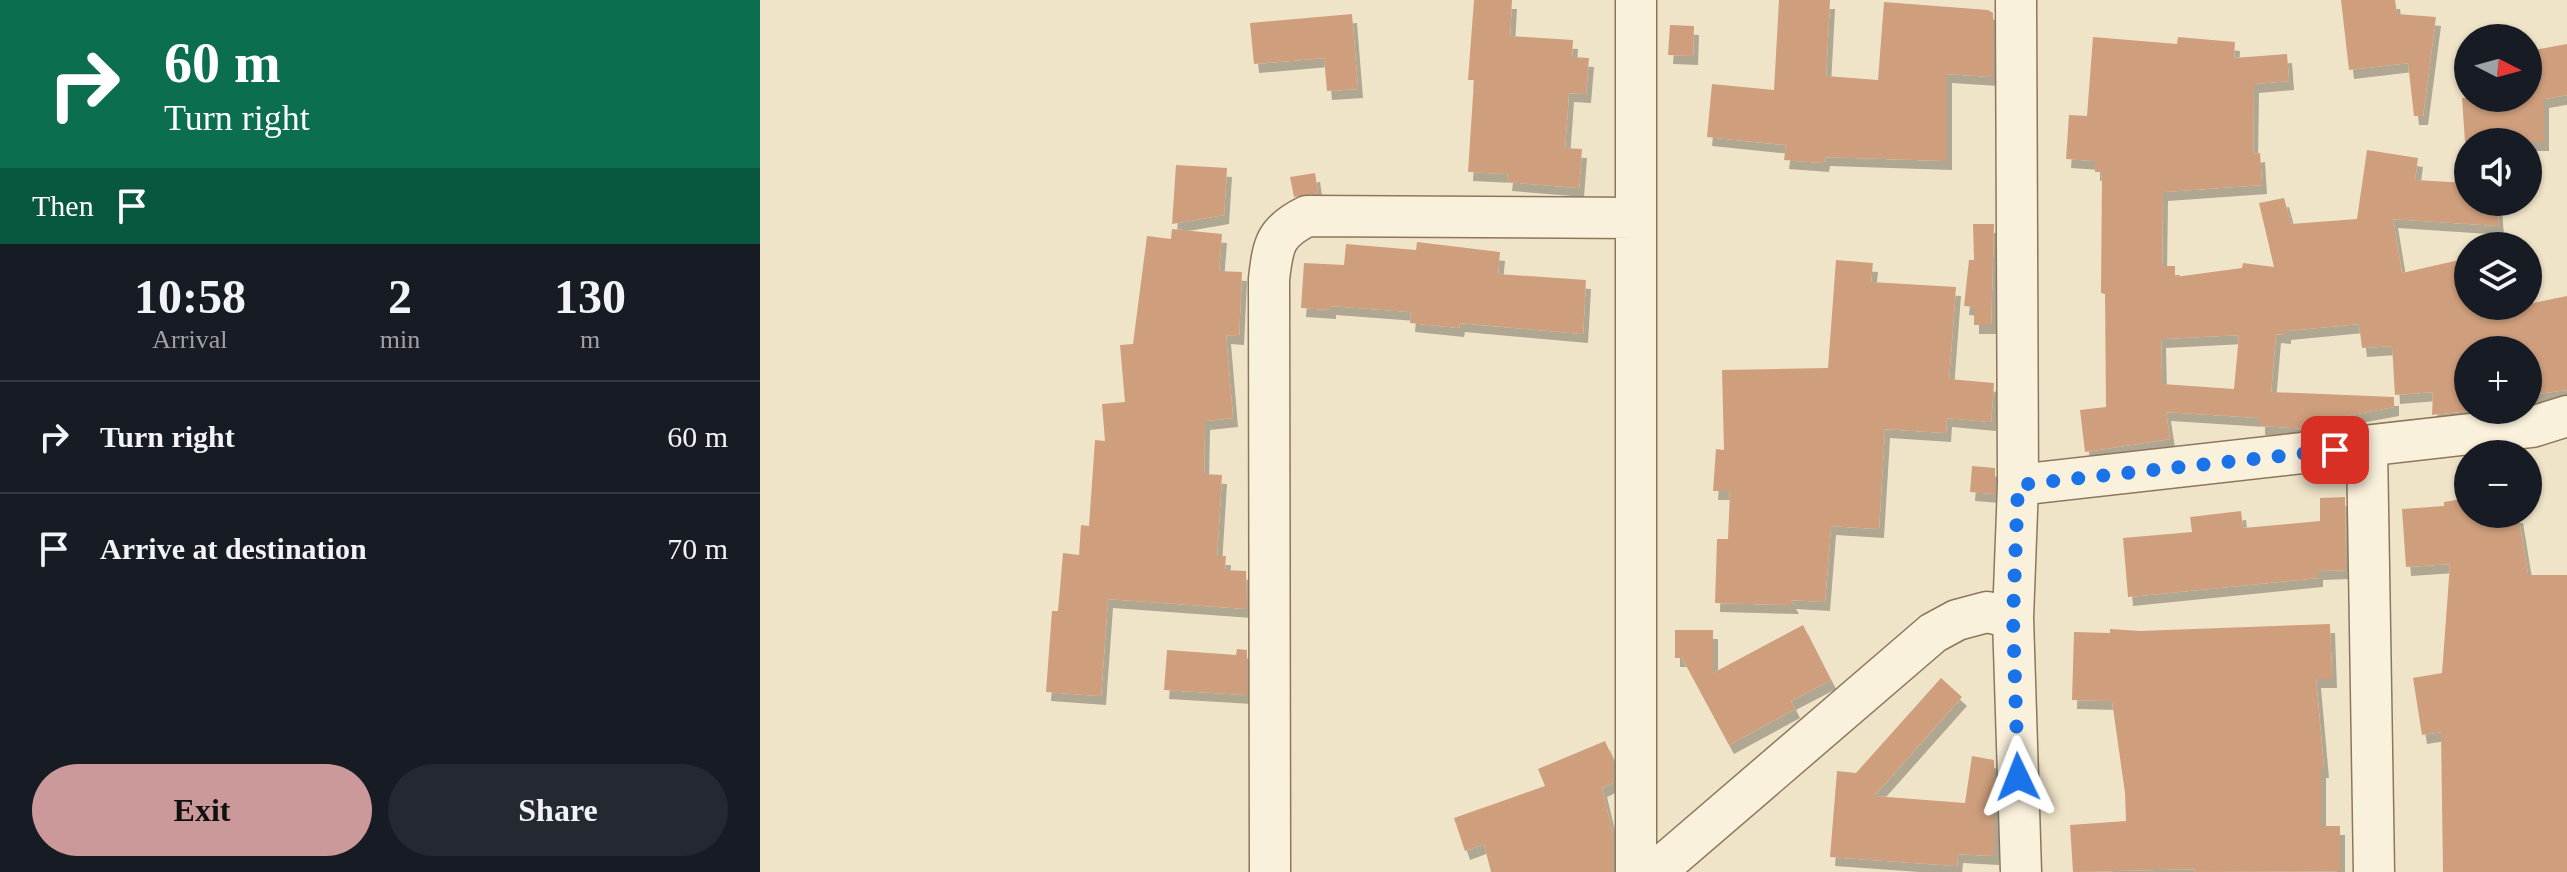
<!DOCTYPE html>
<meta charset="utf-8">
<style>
:root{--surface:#171b24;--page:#242831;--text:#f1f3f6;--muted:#9ea1a6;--line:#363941;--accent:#cc999b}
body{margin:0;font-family:Georgia,serif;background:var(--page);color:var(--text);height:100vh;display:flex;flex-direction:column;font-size:30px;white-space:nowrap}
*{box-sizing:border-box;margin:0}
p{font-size:26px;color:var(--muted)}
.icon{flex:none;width:44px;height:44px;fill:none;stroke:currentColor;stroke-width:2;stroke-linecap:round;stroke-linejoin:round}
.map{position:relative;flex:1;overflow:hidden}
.sheet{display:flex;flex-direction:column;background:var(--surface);width:760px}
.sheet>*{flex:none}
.banner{background:#0b6e4f;color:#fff;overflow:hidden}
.needle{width:52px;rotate:96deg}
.fabs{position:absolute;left:1694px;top:24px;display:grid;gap:16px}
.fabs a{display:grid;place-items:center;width:88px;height:88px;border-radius:50%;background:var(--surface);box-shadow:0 2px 6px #0004;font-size:40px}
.pin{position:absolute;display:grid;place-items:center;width:68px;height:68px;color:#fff;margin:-34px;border-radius:16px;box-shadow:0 4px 12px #0006}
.me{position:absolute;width:88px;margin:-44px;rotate:358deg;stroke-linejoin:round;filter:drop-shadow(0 0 6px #0008)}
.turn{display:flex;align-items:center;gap:28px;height:168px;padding:0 32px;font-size:36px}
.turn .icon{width:104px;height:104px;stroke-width:2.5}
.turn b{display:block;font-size:56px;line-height:68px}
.then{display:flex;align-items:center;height:76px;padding:0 32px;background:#0003;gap:16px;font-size:30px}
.eta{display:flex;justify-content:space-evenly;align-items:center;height:136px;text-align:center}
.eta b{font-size:48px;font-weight:700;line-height:56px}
.cta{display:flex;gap:16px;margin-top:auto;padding:16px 32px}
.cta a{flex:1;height:92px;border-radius:48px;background:var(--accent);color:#111;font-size:32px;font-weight:700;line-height:92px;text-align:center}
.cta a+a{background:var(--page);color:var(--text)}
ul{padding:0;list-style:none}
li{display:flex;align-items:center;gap:24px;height:112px;padding:0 32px;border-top:2px solid var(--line)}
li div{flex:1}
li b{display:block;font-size:30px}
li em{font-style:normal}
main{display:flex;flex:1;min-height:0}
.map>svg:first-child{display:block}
</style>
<main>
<section class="sheet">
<div class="banner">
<div class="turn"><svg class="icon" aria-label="right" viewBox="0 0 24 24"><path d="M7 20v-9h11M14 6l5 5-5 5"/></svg><div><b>60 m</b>Turn right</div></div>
<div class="then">Then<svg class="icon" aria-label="arrive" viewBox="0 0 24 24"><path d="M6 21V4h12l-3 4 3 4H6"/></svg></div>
</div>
<div class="eta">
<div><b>10:58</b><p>Arrival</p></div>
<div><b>2</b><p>min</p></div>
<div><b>130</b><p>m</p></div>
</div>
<ul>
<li><svg class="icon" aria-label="right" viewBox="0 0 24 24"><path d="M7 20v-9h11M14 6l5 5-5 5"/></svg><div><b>Turn right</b></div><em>60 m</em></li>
<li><svg class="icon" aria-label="arrive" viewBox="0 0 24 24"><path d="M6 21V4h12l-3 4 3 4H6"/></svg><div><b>Arrive at destination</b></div><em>70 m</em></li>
</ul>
<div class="cta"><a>Exit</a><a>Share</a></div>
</section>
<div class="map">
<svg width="1807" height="872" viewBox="0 0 1807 872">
<defs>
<filter id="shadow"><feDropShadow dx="5" dy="9" stdDeviation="0" flood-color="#0004"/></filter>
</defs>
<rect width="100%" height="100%" fill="#f0e4c8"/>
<path fill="#cf9f7d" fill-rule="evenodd" filter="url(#shadow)" d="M714 0H752L750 36 813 40 812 57 829 58 826 94 809 93 805 148 822 149 819 188 747 182 748 174 708 172 714 80H708Z
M1019 0H1070L1066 76 1118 80 1124 2 1228 10 1233 13V77L1187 74V161L1065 157 1064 163 1024 160 1026 145 947 137 952 84 1014 90Z
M1581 0H1635L1637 14 1676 17 1663 116H1654L1648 63 1589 70Z
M592 14 598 89 567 91 564 58 494 64 490 23Z
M910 25 934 26 933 56 908 55Z
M1333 37 1417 44 1418 37 1475 42 1474 58 1527 54 1529 81 1494 84 1493 154 1500 153 1502 185 1403 192 1402 266H1415V277L1482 268 1483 263 1514 267 1499 203 1524 198 1531 224 1597 219 1607 150 1658 158 1655 180 1708 183V202H1737L1739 226 1633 219 1642 273 1708 258V306H1768V304L1807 296V390L1768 395V350H1708V411L1672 415 1673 392 1635 395 1632 346 1602 348 1599 324 1526 331V335L1516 334 1511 392 1634 397V407L1558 421 1557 428 1553 429 1500 426V418L1406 412 1410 439 1325 452 1320 410 1346 407 1345 294 1341 293 1342 172H1335V161L1306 159 1309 115 1327 116ZM1479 335 1474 389 1402 384 1401 339Z
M1807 44V95L1784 99V142H1705L1702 98H1768V51Z
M416 165 467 168 464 215 412 224Z
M555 173 558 193 534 197 530 177Z
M1213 224H1234L1231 325H1214V307L1204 306 1209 260H1214Z
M412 229 462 234 459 271 482 272 479 336 466 335 473 418 445 421 444 474 462 475 457 556H466L465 570 486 571 487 609 348 599 341 696 286 692 292 611H298L303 553 319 555 321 525 329 526 335 440 345 441 342 404 365 402 360 345 373 344 387 236 411 239Z
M657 242 740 252 738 274 826 280 823 334 700 323 699 328 650 323 651 312 571 306V310L541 308 544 263 584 265 586 244 656 250Z
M1076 260 1113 263 1111 282 1196 287 1189 379 1234 383 1231 422 1187 418 1186 433 1125 429 1119 529 1071 526 1065 602 1031 600 1034 605 955 603 957 539H968L970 491H953L956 449 964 450 962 370 1068 368Z
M1212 466 1235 468V494L1210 492Z
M1585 497 1586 570 1558 571V578L1368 597 1363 538 1432 532 1430 517 1481 511 1483 528 1560 521V498Z
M1708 498V514H1758L1768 575H1807V872H1683L1681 732 1662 735 1653 678 1682 673 1690 564 1646 567 1642 509 1684 506V502Z
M1570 624 1572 679H1556L1564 769H1561V826H1580V871L1434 872 1435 869 1313 872 1310 825 1366 821 1365 793 1352 701 1312 700 1314 632 1350 633V629L1380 631Z
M1043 625 1071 680 1031 701 1035 709 969 745 922 658H915V630H953V673Z
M477 649 487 650V695L404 690 407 650 476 655Z
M1181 678 1202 697 1114 796 1205 803 1212 756 1234 760V856L1198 854 1197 866 1070 857 1077 771 1096 773Z
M845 741 853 759V783L842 788 853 834V872H731L724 844 705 851 694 818 785 786 778 769Z"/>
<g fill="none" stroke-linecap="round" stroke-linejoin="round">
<g stroke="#8d765c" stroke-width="43">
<path id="minor" d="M876 0V872
M1256 0 1258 485 1253 618 1261 872
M1607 446 1614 872
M1258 485 1772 427 1807 416
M510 872 509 279C513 244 515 232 547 216L876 218
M895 872 1173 633 1197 620 1227 612 1253 618"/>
</g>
<use href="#minor" stroke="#faf1dc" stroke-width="40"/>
</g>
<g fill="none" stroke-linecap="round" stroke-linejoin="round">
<path stroke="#1a73e8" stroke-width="14" stroke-dasharray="0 25.2" d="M1258 777 1253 618 1258 485 1575 450"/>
</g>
</svg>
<div class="fabs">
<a><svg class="needle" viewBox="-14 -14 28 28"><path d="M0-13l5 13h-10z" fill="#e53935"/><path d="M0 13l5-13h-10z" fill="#9ea1a6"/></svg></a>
<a><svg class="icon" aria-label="sound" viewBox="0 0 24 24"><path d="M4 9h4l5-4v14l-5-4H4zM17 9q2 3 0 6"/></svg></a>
<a><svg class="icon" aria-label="layers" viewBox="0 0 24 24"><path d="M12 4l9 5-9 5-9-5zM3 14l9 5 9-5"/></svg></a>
<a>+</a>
<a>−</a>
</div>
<div class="pin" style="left:1575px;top:450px;background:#d93025"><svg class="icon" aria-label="arrive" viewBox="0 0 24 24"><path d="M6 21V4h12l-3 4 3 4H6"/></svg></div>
<svg class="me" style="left:1258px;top:777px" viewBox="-20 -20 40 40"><path d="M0-17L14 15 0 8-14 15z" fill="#1a73e8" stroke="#fff" stroke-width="4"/></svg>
</div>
</main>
